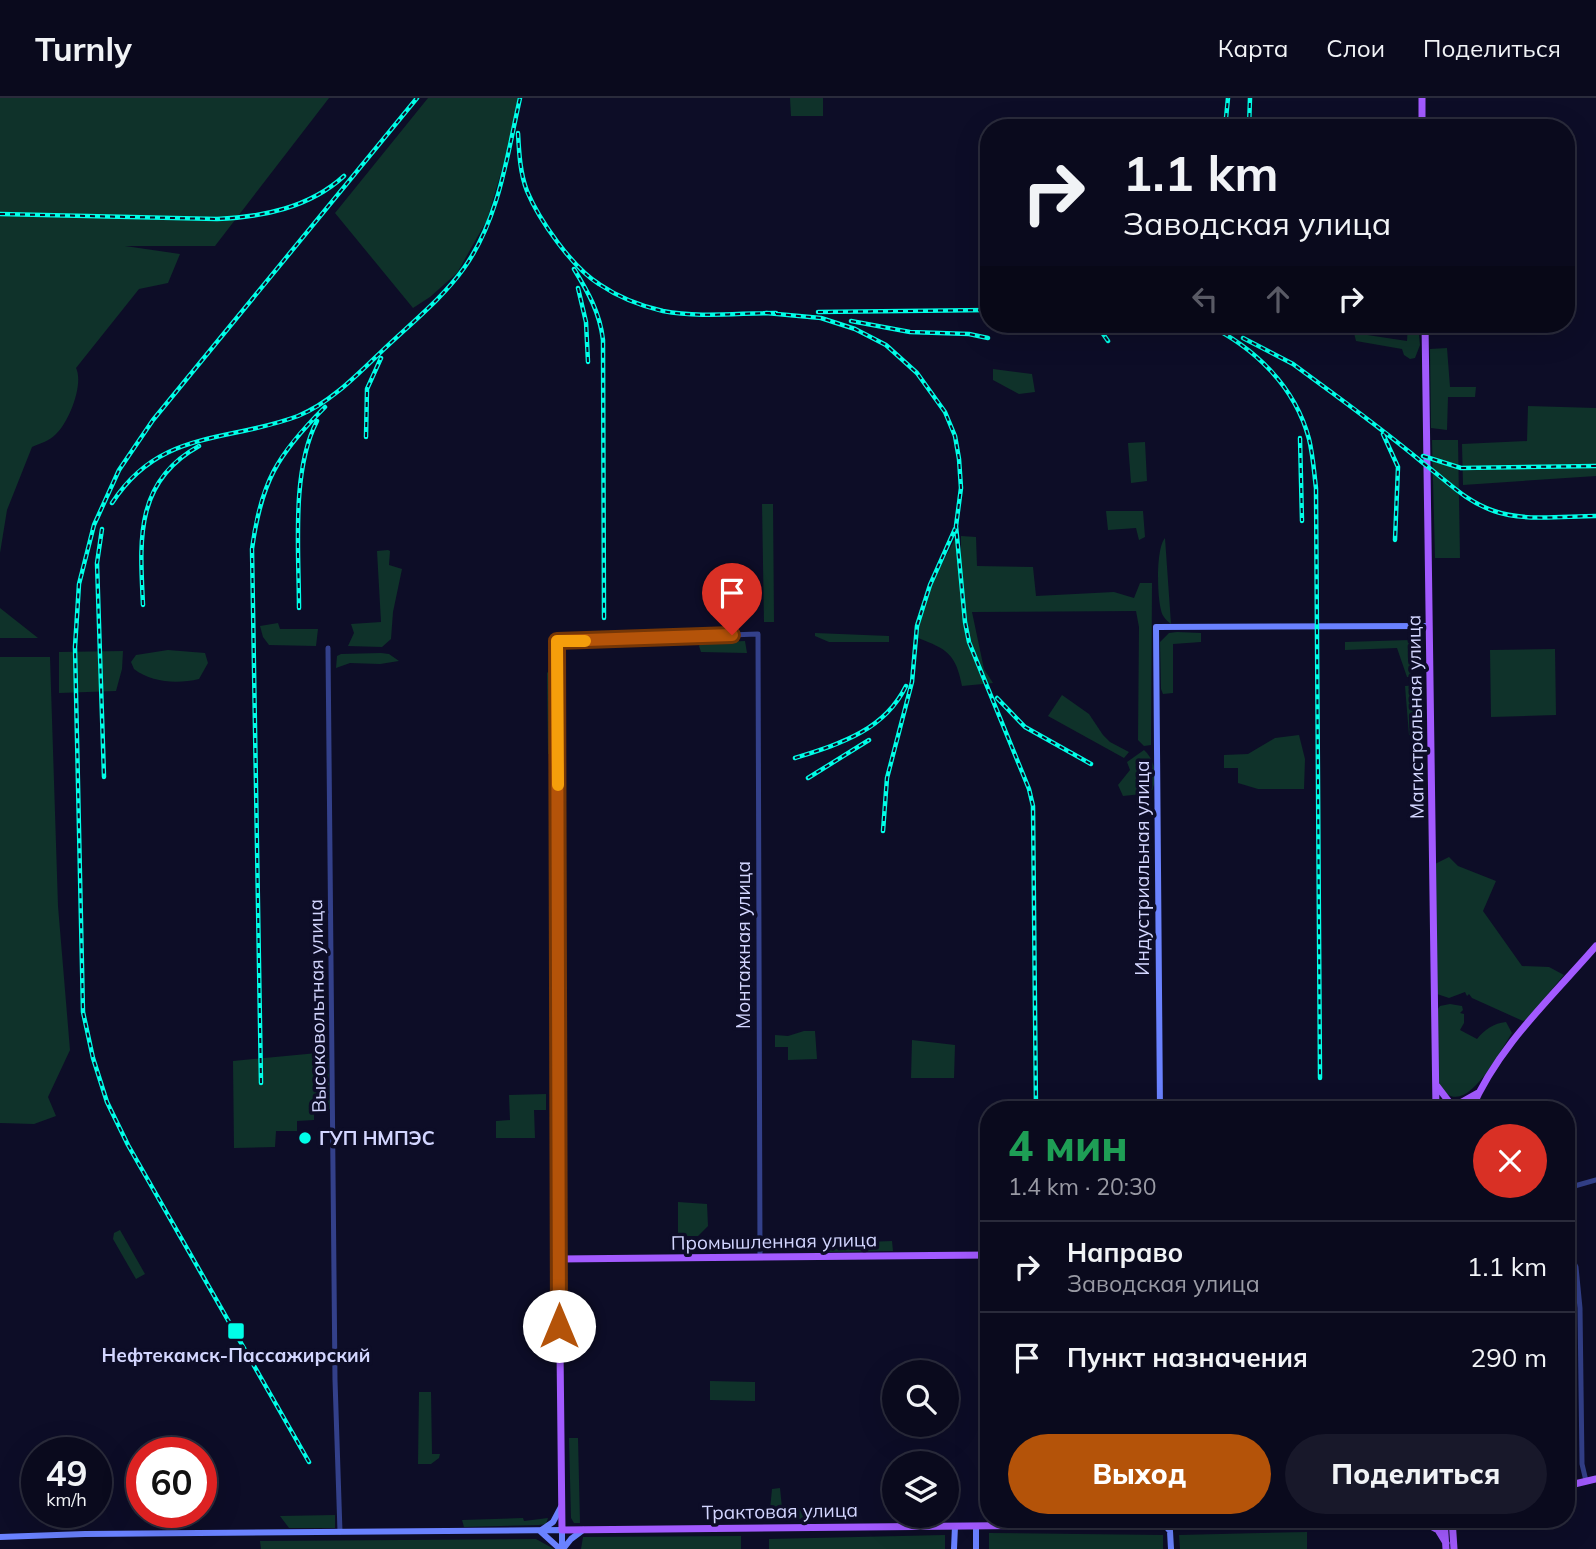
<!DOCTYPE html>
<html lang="ru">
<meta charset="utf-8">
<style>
:root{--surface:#0a0a1d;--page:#18182a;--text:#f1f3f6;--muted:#999aa4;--line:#2a2b3b;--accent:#b45309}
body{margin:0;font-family:Mulish,sans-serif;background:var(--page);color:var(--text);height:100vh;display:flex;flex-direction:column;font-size:26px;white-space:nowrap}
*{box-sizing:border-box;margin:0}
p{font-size:23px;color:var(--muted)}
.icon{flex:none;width:38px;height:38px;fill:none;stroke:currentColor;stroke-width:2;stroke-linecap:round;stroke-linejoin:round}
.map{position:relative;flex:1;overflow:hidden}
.panel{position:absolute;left:980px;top:1003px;width:595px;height:427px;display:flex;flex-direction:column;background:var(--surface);border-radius:28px;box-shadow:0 7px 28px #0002,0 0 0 2px var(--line)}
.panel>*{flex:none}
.banner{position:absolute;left:980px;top:21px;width:595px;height:214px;border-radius:28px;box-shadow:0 7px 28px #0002,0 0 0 2px var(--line);background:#0a0a1d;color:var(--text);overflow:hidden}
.buttons{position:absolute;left:882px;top:1262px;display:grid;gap:14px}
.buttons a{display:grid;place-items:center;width:77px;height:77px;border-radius:50%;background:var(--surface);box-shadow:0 7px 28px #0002,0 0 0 2px var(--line);font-size:35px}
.speed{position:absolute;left:21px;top:1339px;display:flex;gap:14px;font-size:35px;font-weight:700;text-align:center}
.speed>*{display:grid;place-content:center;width:91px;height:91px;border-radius:50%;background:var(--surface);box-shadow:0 7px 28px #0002,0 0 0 2px var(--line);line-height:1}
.speed small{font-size:18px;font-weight:400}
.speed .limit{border:10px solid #d22;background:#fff;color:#111}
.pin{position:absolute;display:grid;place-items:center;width:60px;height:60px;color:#fff;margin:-72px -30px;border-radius:50% 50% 50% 0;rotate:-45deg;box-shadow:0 0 7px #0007}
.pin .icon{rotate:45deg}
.me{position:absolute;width:77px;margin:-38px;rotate:0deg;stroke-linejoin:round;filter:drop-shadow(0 0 5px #0008)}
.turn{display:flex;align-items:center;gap:24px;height:147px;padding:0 28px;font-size:32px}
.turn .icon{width:91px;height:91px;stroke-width:2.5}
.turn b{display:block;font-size:49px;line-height:60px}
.lanes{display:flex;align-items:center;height:66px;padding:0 28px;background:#0003;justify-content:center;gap:35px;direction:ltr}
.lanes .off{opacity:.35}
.round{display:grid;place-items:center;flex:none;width:74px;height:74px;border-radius:37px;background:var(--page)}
.overview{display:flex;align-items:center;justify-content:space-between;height:119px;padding:0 28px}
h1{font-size:42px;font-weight:800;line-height:52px;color:#1e9e55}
.cta{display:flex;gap:14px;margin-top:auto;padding:14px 28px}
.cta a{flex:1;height:80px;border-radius:42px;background:var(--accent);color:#fff;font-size:28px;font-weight:800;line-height:80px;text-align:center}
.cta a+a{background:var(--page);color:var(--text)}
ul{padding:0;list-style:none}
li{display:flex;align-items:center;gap:21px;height:91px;padding:0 28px;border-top:2px solid var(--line)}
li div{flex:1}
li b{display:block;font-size:26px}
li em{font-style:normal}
header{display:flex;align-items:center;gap:42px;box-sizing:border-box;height:98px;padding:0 35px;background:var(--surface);border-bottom:2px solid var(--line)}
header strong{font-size:33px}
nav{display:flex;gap:38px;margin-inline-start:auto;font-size:24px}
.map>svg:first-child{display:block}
</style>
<header>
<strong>Turnly</strong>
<nav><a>Карта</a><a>Слои</a><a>Поделиться</a></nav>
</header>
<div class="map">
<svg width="1596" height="1451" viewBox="0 0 1596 1451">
<rect width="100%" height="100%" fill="#0d0d27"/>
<path fill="#0f322a" d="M0 0H329L215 148H125L180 156 168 185 139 191 76 270C84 286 69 324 56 336 49 343 41 345 32 349L7 412 0 455Z
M428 0H518L507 54 487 122 457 175 430 199 413 210 335 115Z
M790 0H823V18H791Z
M1408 226 1418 227 1420 247 1415 260 1410 261 1404 257 1402 251 1356 243 1354 235 1407 243Z
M1447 250 1450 289H1476L1475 299H1448L1447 332 1431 330 1430 251Z
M993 271 1032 276 1035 294 1019 296 993 282Z
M1528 308 1596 310V378L1463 387 1462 346 1527 343Z
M1432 342H1458L1460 460H1435Z
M1145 344 1147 383 1131 385 1128 345Z
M762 406H773L774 524H764Z
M1106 413H1143L1145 439 1139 442 1136 430 1108 432Z
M957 437 961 459V438L976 439 977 468 1033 469 1036 498 1114 494 1134 500 1140 485H1152L1151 647 1144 648 1138 642 1139 529 1136 513 972 514 984 571 993 585 962 588C956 556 947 551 918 540L915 525 923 502Z
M1165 440 1171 526C1166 522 1162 518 1161 512 1157 498 1156 450 1165 440Z
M388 452 390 453 389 467 402 471 393 514 391 541 382 549 348 548 354 535 351 526 381 524 377 453Z
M0 510 38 540H0Z
M278 525 280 531H318L316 548 269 547 263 539 260 528Z
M1177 534 1201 535V544L1173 546V595L1163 596 1161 591 1160 544 1169 535Z
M815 535 889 538V544H829L815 538Z
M1410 542 1411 579H1407L1397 550 1345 552V544Z
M745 543 747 555 701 554 699 548 701 545Z
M1555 551 1556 617 1491 619 1490 552Z
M168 552 205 555 208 565 199 581C178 586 152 585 134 571L131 564 136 557Z
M123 553 122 571 116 593 59 595V554Z
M381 555 389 556 399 563 380 566 350 565 336 570 337 558 341 556Z
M0 559H50L58 808 70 952 48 999 56 1018 34 1026 0 1025Z
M549 573 554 574 555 657 548 656 547 575Z
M1418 587V639L1409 637 1405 588Z
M1062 597 1089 616 1103 637 1110 644 1129 654 1124 660 1048 618Z
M1299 637 1305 661 1304 691H1258L1238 685V670H1224V657L1248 656 1275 640Z
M1144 652C1156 663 1158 681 1151 695L1123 698 1118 687 1130 672 1127 664Z
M1449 759 1458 768 1496 783 1483 813 1522 868 1549 869 1564 877 1526 922 1523 923 1472 900 1469 896 1467 898 1465 894 1449 900 1437 896 1435 766Z
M1450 906 1462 908 1463 912 1460 915 1464 916V925L1460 932 1477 941C1484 932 1494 925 1506 924L1512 935C1500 953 1461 1031 1438 984L1437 912 1440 908Z
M804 933H815L817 961 788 962V949H775V937L788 938Z
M912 942 955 947 954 980H911Z
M328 954 330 1011 314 1012V1022L297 1023V1033H276L275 1049 234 1050 233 963Z
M546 996V1012H534L535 1040H496V1023L510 1022 509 997Z
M678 1104 707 1106 708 1128 698 1138H678Z
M120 1132 145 1176 136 1181 113 1141 114 1135Z
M827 1139H841V1145L892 1143 893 1153 828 1154Z
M710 1283 755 1284V1303L710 1302Z
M419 1294H431L432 1356H440L439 1360 431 1366H418Z
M569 1340H578L580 1425H574L571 1420Z
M780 1390 782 1410 840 1411 836 1420 769 1422 772 1391Z
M335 1417V1430H289L280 1418Z
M523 1420 524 1423 548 1420 546 1426 539 1427 464 1429 462 1422Z
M1307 1434V1451H1180L1179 1437Z
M989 1435 1163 1437V1451H989Z
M945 1437V1451H769V1441Z
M741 1438V1451H581L583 1439Z
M536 1441 554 1451H261L260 1443Z"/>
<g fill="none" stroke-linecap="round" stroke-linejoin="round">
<path stroke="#33408a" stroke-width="5" d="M328 550 335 1282 340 1434
M1566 1093 1571 1089 1596 1082
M1566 1148 1576 1169 1580 1210 1582 1366 1586 1383
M559 1161 557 543 758 536 760 1158"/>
<path stroke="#6a82ff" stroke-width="6" d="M1160 1012 1156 529 1429 528
M1164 1421V1426L1170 1433 1171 1451
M976 1428V1451
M0 1439 85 1436 562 1432V1451
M560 1451 540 1433 553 1424 561 1409
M563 1451 571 1441 583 1432
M954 1451 955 1428"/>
<path stroke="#a25aff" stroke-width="7" d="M1422 0V30
M1425 226 1436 1012
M1437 988 1453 1009 1478 995
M1471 1012C1498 948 1552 899 1596 848
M989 1157 559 1161 562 1432 1164 1426 1370 1427 1418 1421
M1566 1388 1596 1381
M1418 1421 1438 1432 1446 1445
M1444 1421 1446 1451
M1452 1421 1454 1451"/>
<g stroke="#00fee7" stroke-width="4.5">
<path id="rail" d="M1225 30 1228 0
M1249 30 1250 0
M518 35C519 54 520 75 527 93 539 122 572 169 599 186 618 199 641 208 663 213 699 220 739 215 776 215
M0 116 217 121C262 119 309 110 344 78
M574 171C588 194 600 215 603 242L604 520
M578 190 586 224 588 264
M818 214 989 212
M766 215 821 220 855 231 886 247 917 275 945 314 955 338 959 361 961 390 956 428 965 524 969 544 1029 691 1033 708 1036 1012
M851 223 910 234 969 236 988 240
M1090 226 1101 233 1108 243
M1206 226C1254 249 1295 288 1309 341 1313 357 1314 374 1316 390L1320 980
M1243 240 1293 266 1312 280C1349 307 1387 335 1423 365 1447 383 1465 403 1494 413 1525 424 1564 418 1596 418
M1383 336 1398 369 1395 442
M366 339 367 291 381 260
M1300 340 1302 423
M1423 358 1461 370 1596 368
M112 405C160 331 226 345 298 318 330 305 357 277 382 253 409 227 442 201 464 170 499 121 507 58 520 0
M102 431 97 465 104 679
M143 507C140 443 134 384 199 348
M299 510C299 454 291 373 317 323
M997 600 1025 629 1091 666
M795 660C839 646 884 633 906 588
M808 680 869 642
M883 733 887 680 912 584 917 528 930 487 955 431
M261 985 252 451C261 384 277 357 325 309
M309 1364 128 1047 107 1004 93 960 83 914 75 549 79 486 94 427 119 372 153 322 417 0"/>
</g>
<use href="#rail" stroke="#0d0d27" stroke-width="2" stroke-dasharray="5" stroke-linecap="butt"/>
</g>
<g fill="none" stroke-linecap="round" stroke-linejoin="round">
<g stroke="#753606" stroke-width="18">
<path id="route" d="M559 1228 557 543 732 537"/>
</g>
<use href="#route" stroke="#b45309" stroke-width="12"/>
<path stroke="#f59e0b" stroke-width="12" d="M558 687 557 543H585"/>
</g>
<g fill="#00fee7" stroke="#0d0d27" stroke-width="2.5">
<circle cx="305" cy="1040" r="7"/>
<rect x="227" y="1224" width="18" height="18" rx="3.5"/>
</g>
<g text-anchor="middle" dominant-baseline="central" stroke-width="7" stroke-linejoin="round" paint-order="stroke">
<g font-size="19" fill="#d3d6ff" stroke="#0d0d27">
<text transform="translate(1415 619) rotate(-91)">Магистральная улица</text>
<text transform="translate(1142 770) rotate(-90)">Индустриальная улица</text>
<text transform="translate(743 847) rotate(-90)">Монтажная улица</text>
<text transform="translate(317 908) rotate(-91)">Высоковольтная улица</text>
<text transform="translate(774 1143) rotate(-1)">Промышленная улица</text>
<text transform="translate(780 1413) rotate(-1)">Трактовая улица</text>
</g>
<g font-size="19" font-weight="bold" fill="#d3d6ff" stroke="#0d0d27" text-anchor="start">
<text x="319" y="1040">ГУП НМПЭС</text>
<text x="236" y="1257" text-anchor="middle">Нефтекамск-Пассажирский</text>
</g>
</g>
</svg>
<div class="buttons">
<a><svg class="icon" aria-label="search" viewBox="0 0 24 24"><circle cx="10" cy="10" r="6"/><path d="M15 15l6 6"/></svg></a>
<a><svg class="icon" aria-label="layers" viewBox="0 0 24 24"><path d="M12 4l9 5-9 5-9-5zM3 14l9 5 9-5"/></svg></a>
</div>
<div class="speed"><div>49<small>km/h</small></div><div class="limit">60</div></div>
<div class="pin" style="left:732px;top:537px;background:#d93025"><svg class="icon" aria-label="arrive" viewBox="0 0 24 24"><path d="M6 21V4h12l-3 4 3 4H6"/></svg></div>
<svg class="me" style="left:559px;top:1228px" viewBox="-20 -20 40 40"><circle r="19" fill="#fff"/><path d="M0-13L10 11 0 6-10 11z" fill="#b45309"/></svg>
<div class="banner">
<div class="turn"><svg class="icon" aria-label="right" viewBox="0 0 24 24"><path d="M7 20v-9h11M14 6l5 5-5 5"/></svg><div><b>1.1 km</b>Заводская улица</div></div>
<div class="lanes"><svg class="icon off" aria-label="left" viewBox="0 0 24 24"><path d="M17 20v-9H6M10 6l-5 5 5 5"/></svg><svg class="icon off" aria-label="ahead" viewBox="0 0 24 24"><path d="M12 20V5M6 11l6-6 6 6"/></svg><svg class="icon" aria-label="right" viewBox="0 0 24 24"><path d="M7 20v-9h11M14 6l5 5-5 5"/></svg></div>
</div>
<section class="panel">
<div class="overview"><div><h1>4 мин</h1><p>1.4 km · 20:30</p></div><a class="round" style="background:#d93025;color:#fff"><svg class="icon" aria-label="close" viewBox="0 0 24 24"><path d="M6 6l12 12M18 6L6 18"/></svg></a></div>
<ul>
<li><svg class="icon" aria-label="right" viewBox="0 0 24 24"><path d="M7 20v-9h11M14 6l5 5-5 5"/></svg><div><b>Направо</b><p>Заводская улица</p></div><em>1.1 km</em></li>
<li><svg class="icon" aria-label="arrive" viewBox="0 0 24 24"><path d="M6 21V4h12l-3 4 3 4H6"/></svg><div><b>Пункт назначения</b></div><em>290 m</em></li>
</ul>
<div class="cta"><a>Выход</a><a>Поделиться</a></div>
</section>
</div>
